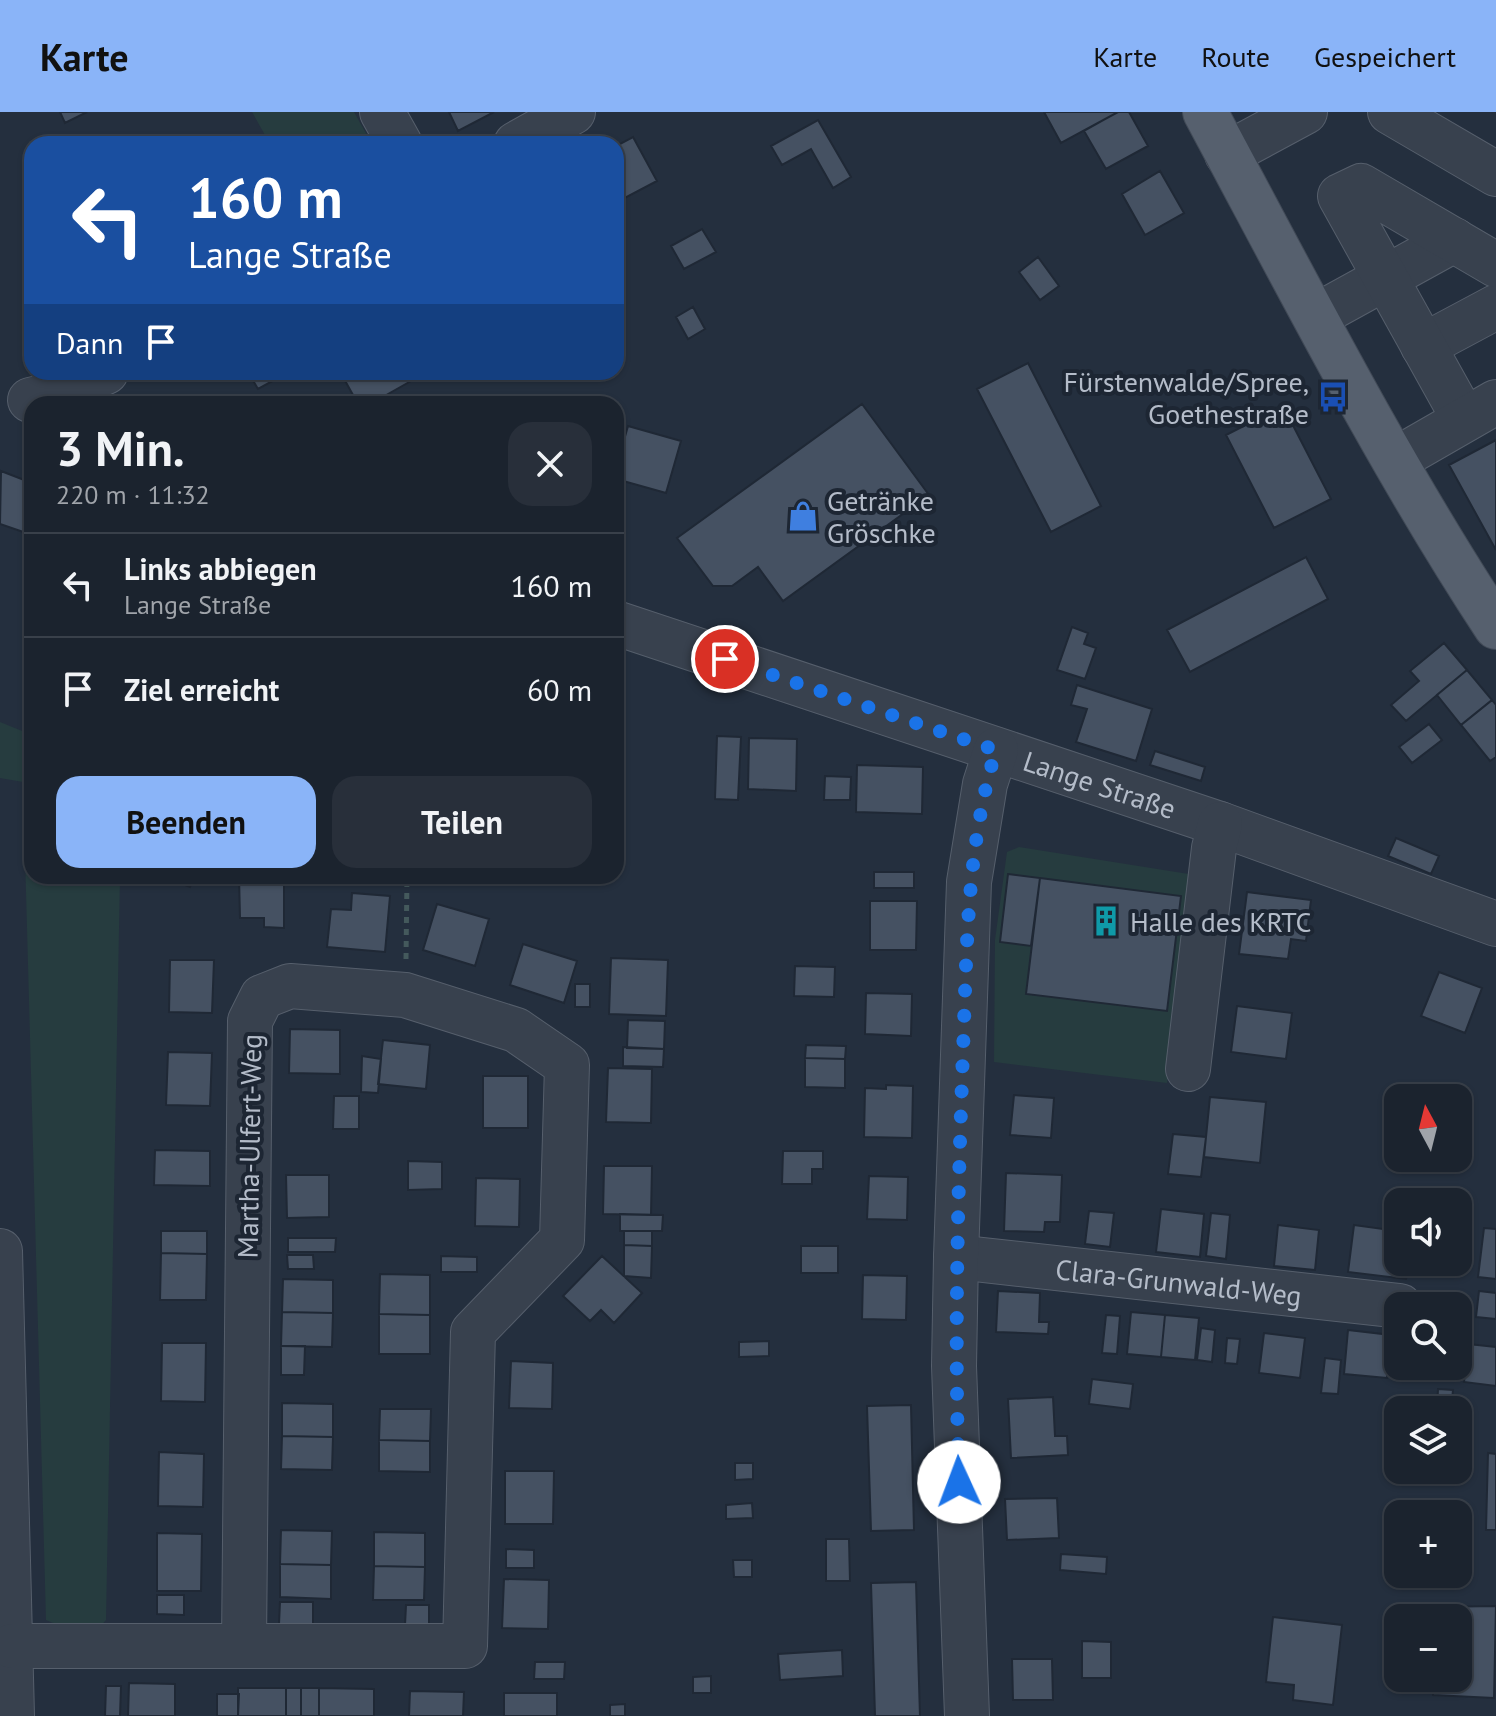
<!DOCTYPE html>
<html lang="de">
<meta charset="utf-8">
<style>
:root{--surface:#1b232e;--page:#282f3a;--text:#f1f3f6;--muted:#a0a4aa;--line:#39404a;--accent:#8ab4f8}
body{margin:0;font-family:"PT Sans",sans-serif;background:var(--page);color:var(--text);height:100vh;display:flex;flex-direction:column;font-size:30px;white-space:nowrap}
*{box-sizing:border-box;margin:0}
p{font-size:26px;color:var(--muted)}
.icon{flex:none;width:44px;height:44px;fill:none;stroke:currentColor;stroke-width:2;stroke-linecap:round;stroke-linejoin:round}
.map{position:relative;flex:1;overflow:hidden}
.side{position:absolute;left:24px;top:284px;width:600px;height:488px;display:flex;flex-direction:column;background:var(--surface);border-radius:24px;box-shadow:0 2px 6px #0004,0 0 0 2px var(--line)}
.side>*{flex:none}
.banner{position:absolute;left:24px;top:24px;width:600px;height:244px;border-radius:24px;box-shadow:0 2px 6px #0004,0 0 0 2px var(--line);background:#1a4fa0;color:#fff;overflow:hidden}
.needle{width:52px;rotate:353deg}
.buttons{position:absolute;left:1384px;top:972px;display:grid;gap:16px}
.buttons a{display:grid;place-items:center;width:88px;height:88px;border-radius:16px;background:var(--surface);box-shadow:0 2px 6px #0004,0 0 0 2px var(--line);font-size:40px}
.pin{position:absolute;display:grid;place-items:center;width:68px;height:68px;color:#fff;margin:-34px;border:4px solid #fff;border-radius:50%;box-shadow:0 2px 8px #0007}
.me{position:absolute;width:88px;margin:-44px;rotate:358deg;stroke-linejoin:round;filter:drop-shadow(0 0 6px #0008)}
.turn{display:flex;align-items:center;gap:28px;height:168px;padding:0 32px;font-size:36px}
.turn .icon{width:104px;height:104px;stroke-width:2.5}
.turn b{display:block;font-size:56px;line-height:68px}
.then{display:flex;align-items:center;height:76px;padding:0 32px;background:#0003;gap:16px;font-size:30px}
.round{display:grid;place-items:center;flex:none;width:84px;height:84px;border-radius:24px;background:var(--page)}
.summary{display:flex;align-items:center;justify-content:space-between;height:136px;padding:0 32px}
h1{font-size:48px;font-weight:700;line-height:60px}
.action{display:flex;gap:16px;margin-top:auto;padding:16px 32px}
.action a{flex:1;height:92px;border-radius:24px;background:var(--accent);color:#111;font-size:32px;font-weight:700;line-height:92px;text-align:center}
.action a+a{background:var(--page);color:var(--text)}
ul{padding:0;list-style:none}
li{display:flex;align-items:center;gap:24px;height:104px;padding:0 32px;border-top:2px solid var(--line)}
li div{flex:1}
li b{display:block;font-size:30px}
li em{font-style:normal}
header{display:flex;align-items:center;gap:48px;box-sizing:border-box;height:112px;padding:0 40px;background:var(--accent);color:#111}
header strong{font-size:38px}
nav{display:flex;gap:44px;margin-inline-start:auto;font-size:28px}
.map>svg:first-child{display:block}
</style>
<header>
<strong>Karte</strong>
<nav><a>Karte</a><a>Route</a><a>Gespeichert</a></nav>
</header>
<div class="map">
<svg width="1496" height="1604" viewBox="0 0 1496 1604">
<rect width="100%" height="100%" fill="#242f3e"/>
<path fill="#263c3f" d="M252 0H354L372 32H270Z
M0 610 32 623V764H120L106 1508 95 1520 77 1521 46 1508 23 670 0 666Z
M1019 735 1195 763 1167 971 994 950 995 828 1007 740Z"/>
<path fill="#455162" stroke="#1f2835" stroke-width="2" d="M60 0H87L65 11Z
M449 0H494L458 19Z
M1044 0H1118L1061 31Z
M1118 0H1129L1148 34 1106 57 1084 19Z
M818 8 851 65 833 76 811 37 782 53 771 34Z
M633 25 657 69 621 88 616 79V34Z
M1160 59 1184 101 1145 123 1122 82Z
M702 117 716 140 684 157 671 134Z
M1038 145 1059 174 1040 188 1019 160Z
M693 195 705 217 688 227 676 205Z
M1028 251 1101 394 1051 420 977 277Z
M248 260H289L258 277Z
M352 260H405L411 269 381 286 385 292H358L343 265Z
M862 292 929 383 783 489 758 455 732 474H713L677 426Z
M1283 294 1331 387 1274 416 1226 323Z
M628 314 681 329 666 381 616 367V333L622 335Z
M1496 328V438L1449 353Z
M1 359 32 371V423L0 412Z
M1306 445 1328 487 1190 560 1167 518Z
M1072 515 1088 521 1084 532 1096 536 1085 567 1057 558Z
M1444 531 1467 558 1406 609 1391 593 1419 569 1410 559Z
M1467 558 1492 588 1461 613 1437 583Z
M1077 573 1152 597 1136 649 1076 630 1087 597 1071 593Z
M1492 588 1496 593V645L1490 649 1461 613Z
M1429 612 1442 628 1412 651 1399 635Z
M717 624 741 625 738 688 715 687Z
M749 626 797 627 796 679 748 677Z
M1155 639 1205 655 1201 669 1150 653Z
M857 653 923 655 922 702 856 700Z
M825 664 851 665 850 688H824Z
M1396 726 1439 744 1431 762 1388 744Z
M874 760H914V776H874Z
M1008 762 1040 766 1031 834 1000 830Z
M161 764H194L190 775Z
M239 764H284V816L264 815V806H240Z
M1040 766 1181 784 1167 899 1026 882Z
M1247 780 1311 788 1306 829 1291 827 1288 847 1239 842Z
M352 781 390 784 385 840 327 835 331 797 351 798Z
M870 789H917L916 838H870Z
M437 792 489 807 475 854 423 838Z
M523 832 577 849 564 891 510 873Z
M611 846 668 848 666 904 609 902Z
M170 848H214L212 901 169 900Z
M795 854 835 855 834 885 794 884Z
M1439 860 1482 876 1465 921 1421 904Z
M575 872H590V895H575Z
M866 881 912 882 911 924 865 922Z
M1237 894 1292 901 1286 947 1231 940Z
M628 908 665 909 664 937 627 936Z
M290 917 340 918V962L289 961Z
M383 928 430 933 426 977 378 972Z
M806 933 846 934 845 947 805 946Z
M623 935 664 937 663 955 623 954Z
M168 940 212 941 210 994 166 993Z
M362 944 381 947 378 981 361 980Z
M805 946 845 947V976L805 975Z
M608 956 652 957 651 1011 606 1010Z
M483 964H528V1016H483Z
M886 973 913 974 912 1026 864 1025 865 976 886 977Z
M1014 983 1054 986 1051 1026 1010 1023Z
M334 984H359V1017H333Z
M1210 985 1266 990 1260 1051 1204 1045Z
M1173 1022 1206 1025 1201 1065 1168 1062Z
M155 1038 210 1039V1074L154 1073Z
M783 1039H823V1057H812V1072H782Z
M408 1049 442 1050V1077L408 1078Z
M604 1054H652L651 1103 603 1102Z
M1006 1061 1062 1063 1060 1110H1045L1044 1120 1004 1119Z
M286 1063H329V1105L287 1106Z
M869 1064 908 1065 907 1108 867 1107Z
M476 1066 520 1067 519 1115 475 1114Z
M1161 1097 1204 1102 1200 1145 1156 1140Z
M1089 1099 1114 1101 1110 1135 1085 1132Z
M1211 1101 1230 1103 1226 1147 1206 1144Z
M620 1102 663 1103 662 1119H620Z
M1278 1113 1319 1118 1315 1158 1274 1154Z
M1354 1113 1398 1119V1150H1409L1406 1167 1348 1160Z
M1484 1116 1496 1117V1167L1478 1165Z
M161 1119H207V1142L161 1141Z
M624 1119H652V1134L624 1133Z
M288 1126H336L335 1140H288Z
M624 1133 652 1134 651 1166 624 1164Z
M801 1134H838V1161H801Z
M161 1141 207 1142 206 1188H160Z
M287 1143H313L314 1157H288Z
M441 1144 477 1145V1160H441Z
M602 1144 642 1181 614 1211 601 1198 590 1209 563 1184Z
M380 1162 430 1163V1203L379 1202Z
M863 1163 907 1164 906 1208 862 1207Z
M283 1167 333 1168V1201L282 1200Z
M998 1179 1040 1181 1039 1210H1049L1048 1222 996 1220Z
M1479 1179 1496 1181V1207L1476 1205Z
M282 1200 333 1201 332 1235 281 1234Z
M1131 1200 1165 1203 1161 1245 1127 1242Z
M379 1202 430 1203V1242H379Z
M1106 1203 1120 1204 1117 1242 1102 1241Z
M1165 1203 1199 1206 1195 1248 1161 1245Z
M1201 1216 1215 1218 1212 1250 1197 1248Z
M1348 1218 1391 1223 1387 1266 1344 1262Z
M1264 1221 1305 1226 1300 1266 1259 1261Z
M1227 1226 1240 1227 1237 1252 1225 1251Z
M769 1229V1244L739 1245V1230Z
M162 1231H206L205 1290 161 1289Z
M1468 1232 1496 1235V1274L1464 1270Z
M281 1234H305L304 1263H281Z
M1325 1246 1341 1248 1338 1282 1321 1281Z
M511 1249 553 1251 552 1297 509 1296Z
M1092 1267 1133 1272 1130 1297 1089 1292Z
M1438 1277 1453 1278 1451 1298H1437Z
M1053 1285 1055 1324H1067L1068 1343 1011 1346 1008 1287Z
M282 1291 333 1292V1325L282 1324Z
M911 1293 914 1418 871 1419 867 1294Z
M380 1297H431L430 1329 379 1328Z
M282 1324 333 1325 332 1358 281 1357Z
M379 1328 430 1329V1360L379 1359Z
M159 1340 204 1342 203 1395 158 1394Z
M1488 1341 1496 1342V1418H1486Z
M735 1351H753V1367L735 1368Z
M505 1359H554L553 1412H505Z
M1057 1386 1059 1426 1007 1428 1005 1387Z
M752 1391 753 1406 726 1407V1393Z
M281 1418 332 1419 331 1453 280 1452Z
M374 1420 425 1421V1455L374 1454Z
M157 1421 202 1422 201 1479H157Z
M826 1427H849L850 1469H826Z
M506 1437 534 1438V1456H506Z
M1061 1442 1107 1445 1106 1462 1060 1458Z
M733 1448H752V1465H734Z
M280 1452 331 1453V1487L280 1485Z
M374 1454 425 1455 424 1488H373Z
M504 1467 549 1468 548 1517 502 1516Z
M916 1470 920 1604H875L871 1471Z
M157 1483H184V1503L157 1502Z
M280 1490H313V1513L279 1512Z
M406 1493H429V1513H405Z
M1496 1494 1494 1586 1433 1583V1566H1458V1506H1433L1432 1495Z
M1273 1505 1342 1513 1333 1593 1293 1588 1294 1573 1266 1570Z
M1082 1529 1111 1530V1566H1082Z
M842 1538 843 1564 780 1568 778 1542Z
M1012 1547H1052L1053 1588H1013Z
M535 1550H565L564 1567H534Z
M711 1564V1581H693V1565Z
M129 1571 175 1572V1604H128Z
M106 1574H121L120 1604H105Z
M238 1576H286V1604H238Z
M286 1576H301V1604H286Z
M301 1576H319V1604H301Z
M319 1576 374 1577V1604H319Z
M410 1579 464 1580 463 1604H409Z
M504 1581H557V1604H504Z
M217 1582H239L238 1604H217Z
M625 1592V1604H610V1593Z"/>
<g fill="none" stroke-linecap="round" stroke-linejoin="round">
<g stroke="#565f6c" stroke-width="46">
<g id="minor">
<path d="M382 0 400 32"/>
<path d="M1390 0 1496 62"/>
<path d="M516 32 573 0"/>
<path d="M1227 42 1305 0"/>
<path d="M1316 204 1454 128"/>
<path d="M1423 234 1496 195"/>
<path d="M30 288 59 281 106 260"/>
<path d="M1464 307 1340 84 1361 74 1496 153"/>
<path d="M1395 348 1496 290"/>
<path id="s1" d="M616 511 1220 712 1496 812"/>
<path d="M1188 957 1214 736 1220 712"/>
<path d="M0 1139 12 1604"/>
<path id="s2" d="M956 1145 1400 1194"/>
<path d="M12 1534H465L473 1220 562 1128 567 953 516 918 405 883 290 874 262 885 250 909 244 1532"/>
<path d="M967 1604 954 1254 956 1145 969 770 985 672 996 638"/>
</g>
</g>
<g stroke="#414a57" stroke-width="46">
<path id="major" d="M1205 0C1298 173 1388 351 1496 515"/>
</g>
<path stroke="#44595c" stroke-width="5" stroke-dasharray="6 6" stroke-linecap="butt" d="M406 847 407 764"/>
<use href="#minor" stroke="#38414e" stroke-width="44"/>
<use href="#major" stroke="#56606e" stroke-width="44"/>
</g>
<g fill="none" stroke-linecap="round" stroke-linejoin="round">
<path stroke="#1a73e8" stroke-width="14" stroke-dasharray="0 25.2" d="M725 547 996 638C966 736 967 837 963 939 958 1083 954 1226 959 1370"/>
</g>
<defs>
<g id="bus-bare" transform="scale(2.4)"><path d="M-5-6H5V4H4V6H2V4H-2V6H-4V4H-5ZM-3.5-4V0h7V-4ZM-3.5 1.2v1.5H-2V1.2ZM2 1.2v1.5H3.5V1.2Z" fill="#1a4fb4" stroke="#1d2633" stroke-width="2.5" paint-order="stroke"/></g>
<g id="shop-bare" transform="scale(2.4)"><path d="M-5-2.5h2.3a2.7 3.5 0 0 1 5.4 0H5L5.5 6h-11ZM-1.5-2.5h3a1.5 2.3 0 0 0-3 0Z" fill="#3f7fe0" stroke="#1d2633" stroke-width="2.5" paint-order="stroke"/></g>
<g id="building-bare" transform="scale(2.4)"><path d="M-4-6H4V6H1V3H-1V6H-4ZM-2.5-4.3h1.7v1.8h-1.7ZM.8-4.3h1.7v1.8H.8ZM-2.5-1h1.7V.8h-1.7ZM.8-1h1.7V.8H.8Z" fill="#0f9aa8" stroke="#1d2633" stroke-width="2.5" paint-order="stroke"/></g>
</defs>
<g fill-rule="evenodd">
<use href="#bus-bare" x="1333" y="285"/>
<use href="#shop-bare" x="803" y="404"/>
<use href="#building-bare" x="1106" y="809"/>
</g>
<g text-anchor="middle" dominant-baseline="central" stroke-width="8" stroke-linejoin="round" paint-order="stroke">
<g font-size="28" fill="#b4bcc9" stroke="#1d2633" text-anchor="start">
<text x="1309" y="269" text-anchor="end">Fürstenwalde/Spree,<tspan x="1309" dy="32">Goethestraße</tspan></text>
<text x="827" y="388">Getränke<tspan x="827" dy="32">Gröschke</tspan></text>
<text x="1130" y="809">Halle des KRTC</text>
</g>
<g font-size="28" fill="#b4bcc9" stroke="#1d2633">
<text stroke="none"><textPath href="#s1" startOffset="510">Lange Straße</textPath></text>
<text transform="translate(249 1034) rotate(-89)">Martha-Ulfert-Weg</text>
<text stroke="none"><textPath href="#s2" startOffset="224">Clara-Grunwald-Weg</textPath></text>
</g>
</g>
</svg>
<div class="buttons">
<a><svg class="needle" viewBox="-14 -14 28 28"><path d="M0-13l5 13h-10z" fill="#e53935"/><path d="M0 13l5-13h-10z" fill="#a0a4aa"/></svg></a>
<a><svg class="icon" aria-label="sound" viewBox="0 0 24 24"><path d="M4 9h4l5-4v14l-5-4H4zM17 9q2 3 0 6"/></svg></a>
<a><svg class="icon" aria-label="search" viewBox="0 0 24 24"><circle cx="10" cy="10" r="6"/><path d="M15 15l6 6"/></svg></a>
<a><svg class="icon" aria-label="layers" viewBox="0 0 24 24"><path d="M12 4l9 5-9 5-9-5zM3 14l9 5 9-5"/></svg></a>
<a>+</a>
<a>−</a>
</div>
<div class="pin" style="left:725px;top:547px;background:#d93025"><svg class="icon" aria-label="arrive" viewBox="0 0 24 24"><path d="M6 21V4h12l-3 4 3 4H6"/></svg></div>
<svg class="me" style="left:959px;top:1370px" viewBox="-20 -20 40 40"><circle r="19" fill="#fff"/><path d="M0-13L10 11 0 6-10 11z" fill="#1a73e8"/></svg>
<div class="banner">
<div class="turn"><svg class="icon" aria-label="left" viewBox="0 0 24 24"><path d="M17 20v-9H6M10 6l-5 5 5 5"/></svg><div><b>160 m</b>Lange Straße</div></div>
<div class="then">Dann<svg class="icon" aria-label="arrive" viewBox="0 0 24 24"><path d="M6 21V4h12l-3 4 3 4H6"/></svg></div>
</div>
<section class="side">
<div class="summary"><div><h1>3 Min.</h1><p>220 m · 11:32</p></div><a class="round"><svg class="icon" aria-label="close" viewBox="0 0 24 24"><path d="M6 6l12 12M18 6L6 18"/></svg></a></div>
<ul>
<li><svg class="icon" aria-label="left" viewBox="0 0 24 24"><path d="M17 20v-9H6M10 6l-5 5 5 5"/></svg><div><b>Links abbiegen</b><p>Lange Straße</p></div><em>160 m</em></li>
<li><svg class="icon" aria-label="arrive" viewBox="0 0 24 24"><path d="M6 21V4h12l-3 4 3 4H6"/></svg><div><b>Ziel erreicht</b></div><em>60 m</em></li>
</ul>
<div class="action"><a>Beenden</a><a>Teilen</a></div>
</section>
</div>
